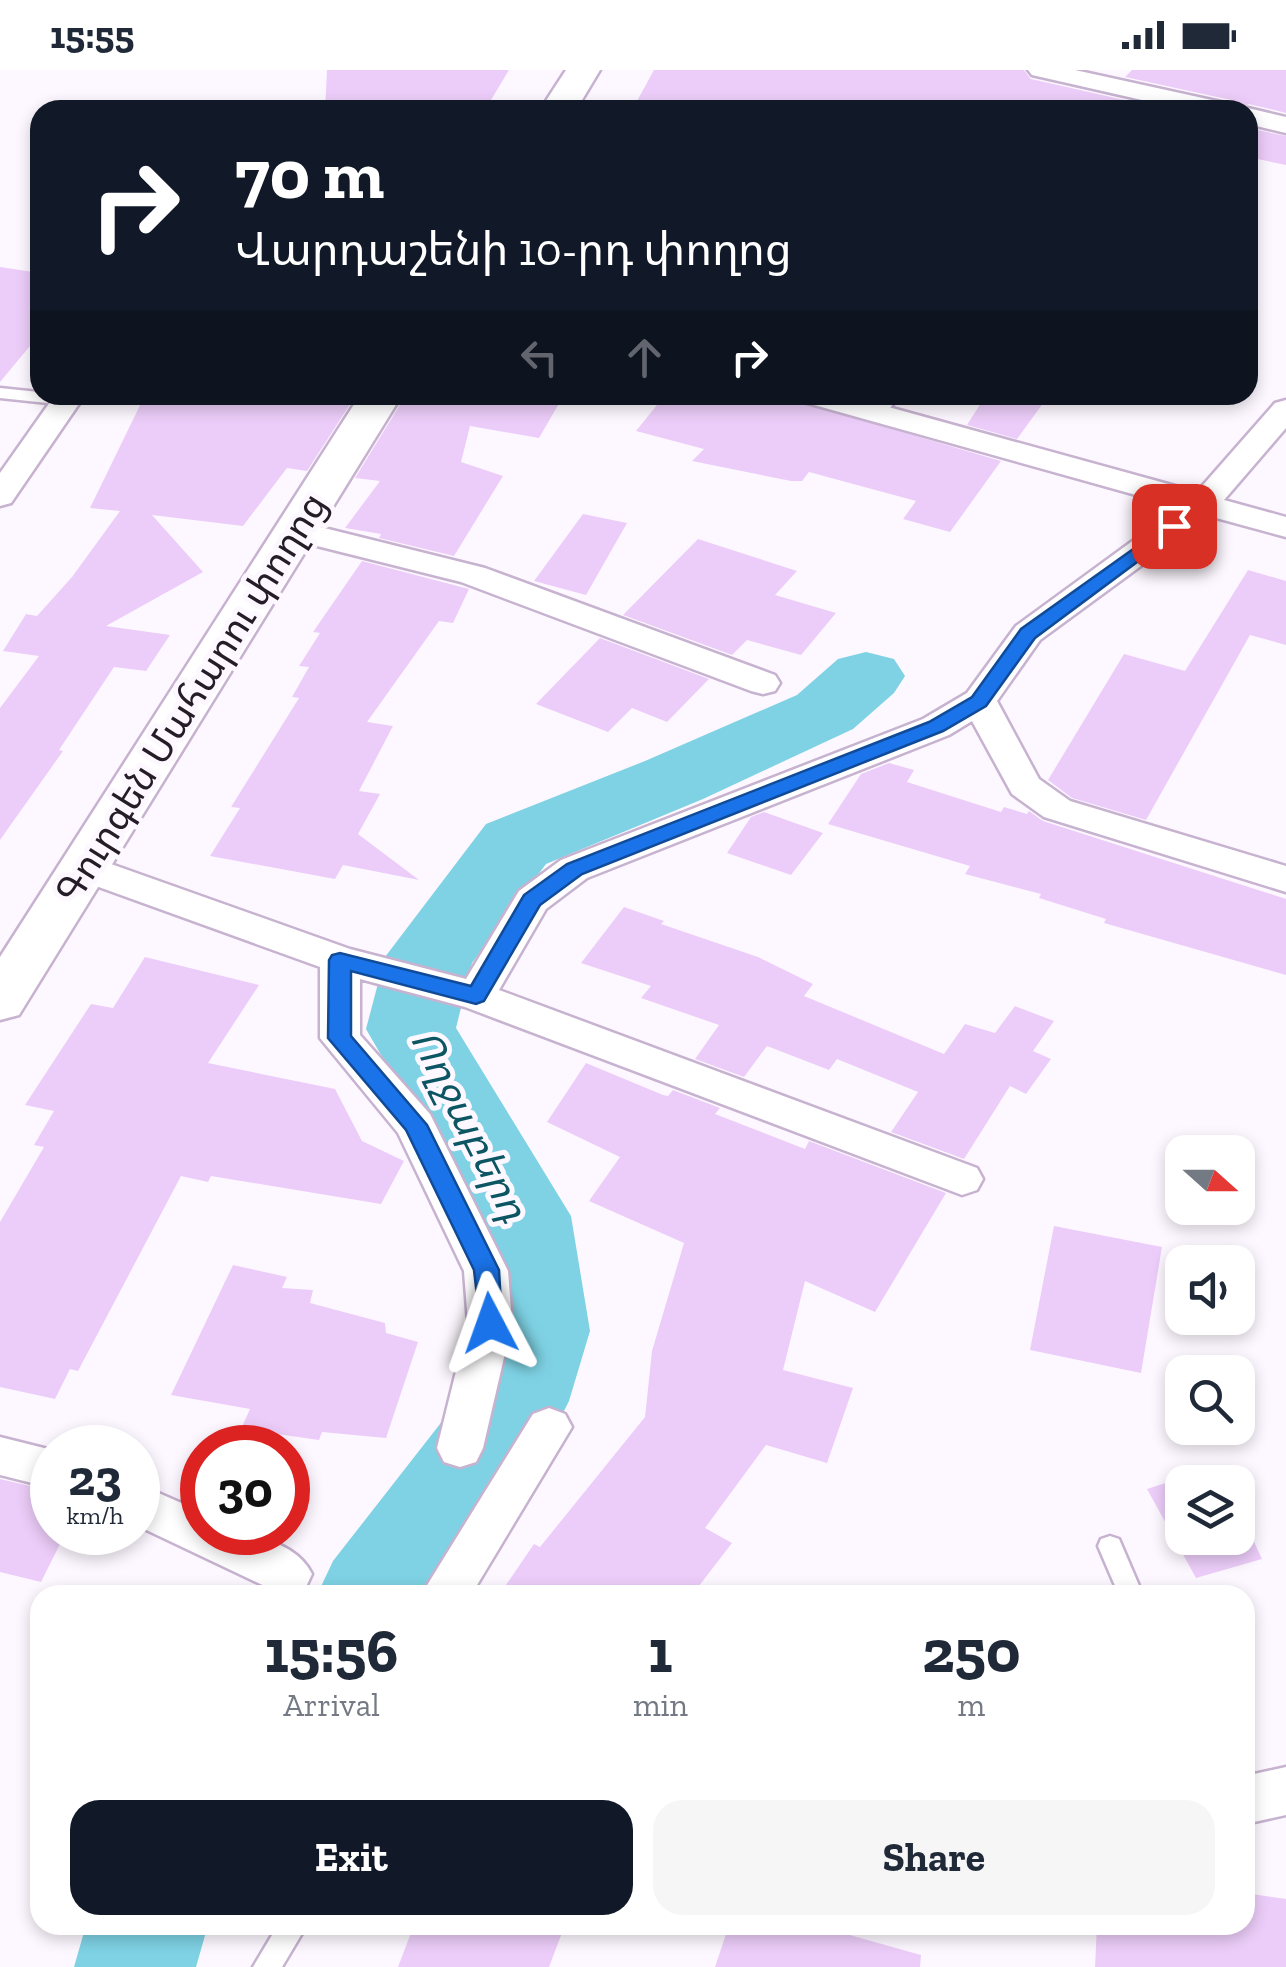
<!DOCTYPE html>
<meta charset="utf-8">
<style>
:root{--surface:#fff;--page:#f6f6f7;--text:#1f2937;--muted:#747a83;--accent:#111827}
body{margin:0;font-family:"Zilla Slab","Noto Sans Armenian",serif;background:var(--page);color:var(--text);height:100vh;display:flex;flex-direction:column;font-size:38px;white-space:nowrap}
*{box-sizing:border-box;margin:0}
p{font-size:32px;color:var(--muted)}
.icon{flex:none;width:55px;height:55px;fill:none;stroke:currentColor;stroke-width:2;stroke-linecap:round;stroke-linejoin:round}
.map{position:relative;flex:1;overflow:hidden}
.sheet{position:absolute;left:30px;top:1515px;width:1225px;height:350px;display:flex;flex-direction:column;background:var(--surface);border-radius:30px;box-shadow:0 5px 15px #0003}
.sheet>*{flex:none}
.top-card{position:absolute;left:30px;top:30px;width:1228px;height:305px;border-radius:30px;box-shadow:0 5px 15px #0003;background:#111827;color:#fff;overflow:hidden}
.needle{width:65px;rotate:111deg}
.fabs{position:absolute;left:1165px;top:1065px;display:grid;gap:20px}
.fabs a{display:grid;place-items:center;width:90px;height:90px;border-radius:20px;background:var(--surface);box-shadow:0 5px 15px #0003;font-size:50px}
.speed{position:absolute;left:30px;top:1355px;display:flex;gap:20px;font-size:50px;font-weight:700;text-align:center}
.speed>*{display:grid;place-content:center;width:130px;height:130px;border-radius:50%;background:var(--surface);box-shadow:0 5px 15px #0003;line-height:1}
.speed small{font-size:25px;font-weight:400}
.speed .limit{border:15px solid #d22;background:#fff;color:#111}
.pin{position:absolute;display:grid;place-items:center;width:85px;height:85px;color:#fff;margin:-42px;border-radius:20px;box-shadow:0 5px 15px #0006}
.me{position:absolute;width:110px;margin:-55px;rotate:356deg;stroke-linejoin:round;filter:drop-shadow(0 0 8px #0008)}
.turn{display:flex;align-items:center;gap:35px;height:210px;padding:0 40px;font-size:45px}
.turn .icon{width:130px;height:130px;stroke-width:2.5}
.turn b{display:block;font-size:70px;line-height:85px}
.lanes{display:flex;align-items:center;height:95px;padding:0 40px;background:#0003;justify-content:center;gap:50px;direction:ltr}
.lanes .off{opacity:.35}
.eta{display:flex;justify-content:space-evenly;align-items:center;height:170px;text-align:center}
.eta b{font-size:60px;font-weight:700;line-height:70px}
.primary-button{display:flex;gap:20px;margin-top:auto;padding:20px 40px}
.primary-button a{flex:1;height:115px;border-radius:30px;background:var(--accent);color:#fff;font-size:40px;font-weight:700;line-height:115px;text-align:center}
.primary-button a+a{background:var(--page);color:var(--text)}
.status{display:flex;justify-content:space-between;align-items:center;height:70px;padding:0 50px;background:var(--surface);direction:ltr}
.status svg{height:28px;fill:currentColor}
.map>svg:first-child{display:block}
</style>
<div class="status"><b>15:55</b><svg viewBox="0 0 49 12"><path d="M0 12V9h3v3zM5 12V6h3v6zM10 12V3h3v9zM15 12V0h3v12zM26 1h20v11H26zM47 4h2v5h-2z"/></svg></div>
<div class="map">
<svg width="1286" height="1897" viewBox="0 0 1286 1897">
<rect width="100%" height="100%" fill="#fdf8ff"/>
<g fill="none" stroke-linecap="round" stroke-linejoin="round">
<path fill="#7ed2e4" fill-rule="evenodd" d="M866 582 894 589 905 606 894 623 853 659 703 729 546 794 472 893 456 958 571 1146 590 1261 569 1331 554 1361 435 1525H317L333 1491 472 1313 490 1261 475 1148 366 959 385 887 486 754 645 691 797 625 838 589Z
M86 1855H208L196 1897H74Z"/>
</g>
<path fill="#eccdf9" d="M327 0H509L485 40H325Z
M654 0H1024L1031 9 1169 40H632Z
M1132 0H1286V43L1249 34 1238 40 1231 30 1125 7Z
M1248 58 1286 66V95L1248 87Z
M0 197 40 203V264L0 312Z
M145 325H356L307 401 287 398 243 456 152 445 203 502 106 556 170 565 146 601 114 597 59 680 63 681 0 770V638L39 586 3 581 26 544 37 546 72 507 120 441 90 438Z
M406 325H564L539 368 470 356 461 392 503 406 454 486 379 468 381 464 345 458 380 411 355 408Z
M665 325H776L1001 391 950 462 903 449 916 431 809 402 802 411H791L692 391 704 379 636 361Z
M986 325H1049L1017 369 967 355Z
M583 444 627 453 586 525 534 511Z
M698 469 797 501 775 525 836 543 801 585 747 570 732 585 623 545Z
M362 491 469 519 453 553 439 551 367 652 393 656 359 721 380 724 358 764 419 810 343 795 335 809 210 786 240 738 231 737 299 628 292 627 309 597 299 596 320 563 313 562Z
M1248 500 1286 511V575L1250 565 1146 750 1072 728 1048 710 1124 584 1185 601Z
M600 568 709 609 667 652 632 638 608 662 536 634Z
M889 693 914 700 907 712 1001 742 1004 737 1027 744 1029 741 1043 751 1286 829V905L1104 853 1106 849 1039 828 1041 824 965 804 970 796 828 754 861 704Z
M764 742 823 763 791 805 727 783 751 747Z
M624 837 664 851 661 854 758 887 813 914 804 926 944 984 965 954 995 963 1015 936 1054 951 1033 981 1051 989 1026 1024 1010 1016 964 1089 891 1062 918 1022 837 989 829 1000 767 976 744 1007 695 989 719 955 641 928 651 916 581 893Z
M145 887 259 915 208 993 335 1019 362 1071 404 1091 381 1134 211 1106 208 1112 181 1106 78 1301 70 1299 55 1329 0 1317V1152L44 1077 34 1075 54 1041 25 1035 91 934 113 938Z
M586 993 663 1025 668 1026 673 1020 720 1038 715 1044 805 1079 809 1071 946 1123 875 1242 805 1211 783 1300 853 1318 827 1393 766 1375 705 1458 732 1473 692 1525H499L534 1474 540 1477 645 1347 652 1281 684 1173 589 1131 620 1087 547 1052Z
M1054 1156 1162 1177 1141 1303 1030 1280Z
M233 1195 287 1207 282 1218 313 1220 310 1233 385 1253 386 1263 418 1272 386 1368 322 1362 319 1370 241 1359 250 1339 171 1325Z
M1218 1396 1226 1412H1182V1468H1238V1437L1262 1489 1196 1508 1147 1419Z
M0 1409 52 1421V1462H66L41 1512 0 1502Z
M1245 1823 1286 1829V1897H1095L1097 1855H1245Z
M414 1855H565L549 1897H398Z
M729 1855H814L921 1885 920 1897H715Z"/>
<g fill="none" stroke-linecap="round" stroke-linejoin="round">
<g stroke="#c7b2d0" stroke-width="5">
<path id="lane" d="M0 318 67 325 75 330 67 335 0 328Z
M884 325H900L883 347H873L870 344Z
M1110 1466 1119 1469 1143 1525H1119L1098 1476 1101 1469Z
M278 1855H307L282 1897H253Z"/>
</g>
<g stroke="#c7b2d0" stroke-width="5">
<path id="street" d="M1028 0H1075L1230 34 1234 40H1186L1032 5Z
M1248 38 1286 47V63L1248 54V40H1241Z
M55 325H85L11 433 0 436V403Z
M796 325H845L1197 422 1275 333 1286 330V358L1224 430 1286 447V467L1209 446 1040 570 997 631 1039 709 1070 731 1286 796V822L1044 747 1012 724 972 651 949 665 587 808 546 839 499 920 977 1098 983 1109 977 1120 962 1125 465 937 360 909V965L430 1044 508 1201 512 1253 483 1378 476 1392 460 1397 444 1392 437 1378 468 1253 464 1201 398 1063 320 968V897L71 807 65 798 71 789 84 785 97 789 350 879 466 909 519 821 561 790 923 649 967 623 1016 556 1179 437 800 331Z
M296 451 485 498 775 605 780 613 775 621 763 624 751 621 461 512 285 468 280 461 285 454Z
M549 1338 565 1344 572 1357 471 1525H421L533 1344Z
M0 1367 52 1380V1418L0 1405Z
M138 1414 202 1442V1462C239 1462 294 1467 312 1504L305 1519 288 1525 271 1519 138 1456Z
M1286 1697V1745L1245 1754V1706Z"/>
</g>
<g stroke="#c7b2d0" stroke-width="5">
<path id="secondary" d="M566 0H600L576 40H540Z
M360 325H402L19 945 0 950V887Z"/>
</g>
<use href="#lane" fill="#fff" fill-rule="evenodd"/>
<use href="#street" fill="#fff" fill-rule="evenodd"/>
<use href="#secondary" fill="#fff" fill-rule="evenodd"/>
</g>
<path fill="#1a73e8" stroke="#114b97" stroke-width="2.5" d="M1174 450 1183 456 1180 460 1035 568 986 636 943 661 582 804 540 835 484 931 476 934 351 901V966L427 1055 499 1200 502 1253 499 1260H481L474 1200 406 1060 328 968 329 890 332 885 340 883 471 916 524 825 567 794 929 652 972 627 1021 559Z"/>
<g text-anchor="middle" dominant-baseline="central" stroke-width="10" stroke-linejoin="round" paint-order="stroke">
<g font-size="38" fill="#241c27" stroke="#fdf8ff">
<text transform="translate(191 628) rotate(-58)">Գուրգեն Մահարու փողոց</text>
</g>
<g font-size="40" font-style="italic" fill="#0b5662" stroke="#fdf8ff">
<text transform="translate(470 1055) rotate(63)">Ողջաբերդ</text>
</g>
</g>
</svg>
<div class="fabs">
<a><svg class="needle" viewBox="-14 -14 28 28"><path d="M0-13l5 13h-10z" fill="#e53935"/><path d="M0 13l5-13h-10z" fill="#747a83"/></svg></a>
<a><svg class="icon" aria-label="sound" viewBox="0 0 24 24"><path d="M4 9h4l5-4v14l-5-4H4zM17 9q2 3 0 6"/></svg></a>
<a><svg class="icon" aria-label="search" viewBox="0 0 24 24"><circle cx="10" cy="10" r="6"/><path d="M15 15l6 6"/></svg></a>
<a><svg class="icon" aria-label="layers" viewBox="0 0 24 24"><path d="M12 4l9 5-9 5-9-5zM3 14l9 5 9-5"/></svg></a>
</div>
<div class="speed"><div>23<small>km/h</small></div><div class="limit">30</div></div>
<div class="pin" style="left:1174px;top:456px;background:#d93025"><svg class="icon" aria-label="arrive" viewBox="0 0 24 24"><path d="M6 21V4h12l-3 4 3 4H6"/></svg></div>
<svg class="me" style="left:490px;top:1253px" viewBox="-20 -20 40 40"><path d="M0-17L14 15 0 8-14 15z" fill="#1a73e8" stroke="#fff" stroke-width="4"/></svg>
<div class="top-card">
<div class="turn"><svg class="icon" aria-label="right" viewBox="0 0 24 24"><path d="M7 20v-9h11M14 6l5 5-5 5"/></svg><div><b>70 m</b>Վարդաշենի 10-րդ փողոց</div></div>
<div class="lanes"><svg class="icon off" aria-label="left" viewBox="0 0 24 24"><path d="M17 20v-9H6M10 6l-5 5 5 5"/></svg><svg class="icon off" aria-label="ahead" viewBox="0 0 24 24"><path d="M12 20V5M6 11l6-6 6 6"/></svg><svg class="icon" aria-label="right" viewBox="0 0 24 24"><path d="M7 20v-9h11M14 6l5 5-5 5"/></svg></div>
</div>
<section class="sheet">
<div class="eta">
<div><b>15:56</b><p>Arrival</p></div>
<div><b>1</b><p>min</p></div>
<div><b>250</b><p>m</p></div>
</div>
<div class="primary-button"><a>Exit</a><a>Share</a></div>
</section>
</div>
